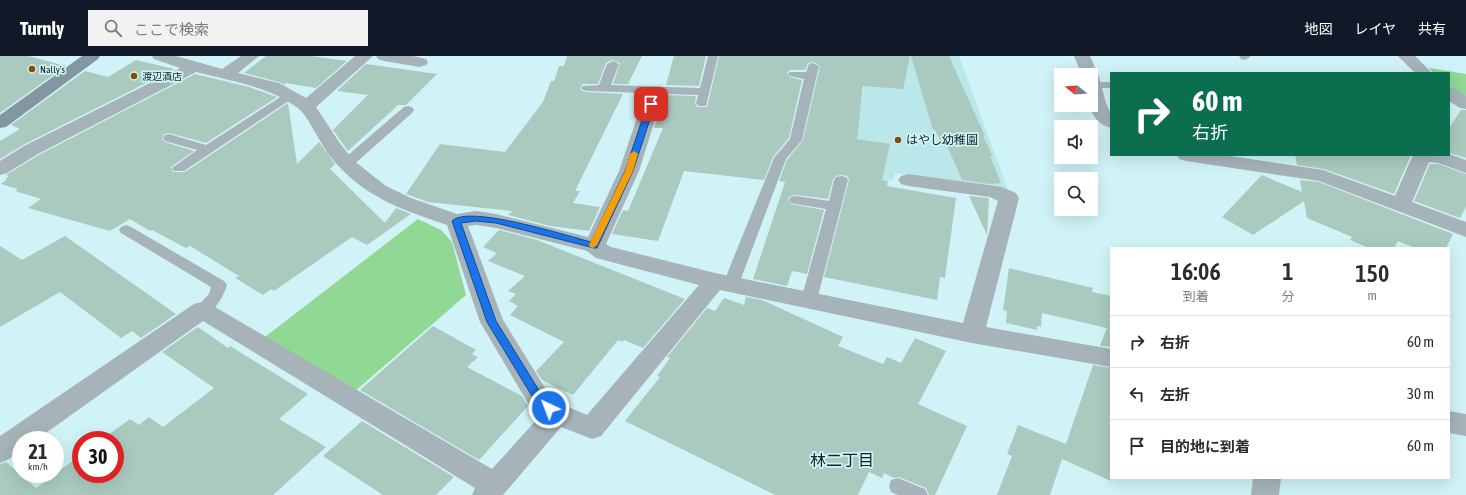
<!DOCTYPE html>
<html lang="ja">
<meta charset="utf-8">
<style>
:root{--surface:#fff;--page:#f2f2f3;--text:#2b2b33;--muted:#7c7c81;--line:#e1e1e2;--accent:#111827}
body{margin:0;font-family:"Asap Condensed","Noto Sans JP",sans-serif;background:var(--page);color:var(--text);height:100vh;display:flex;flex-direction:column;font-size:15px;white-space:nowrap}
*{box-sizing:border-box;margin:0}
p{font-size:13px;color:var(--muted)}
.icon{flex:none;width:22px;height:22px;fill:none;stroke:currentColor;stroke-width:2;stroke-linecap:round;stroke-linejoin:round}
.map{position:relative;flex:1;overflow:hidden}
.panel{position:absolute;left:1110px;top:191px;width:340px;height:232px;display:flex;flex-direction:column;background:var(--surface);border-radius:0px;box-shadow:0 4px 16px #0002}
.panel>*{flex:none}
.banner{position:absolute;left:1110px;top:16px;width:340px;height:84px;border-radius:0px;box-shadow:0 4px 16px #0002;background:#0b6e4f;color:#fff;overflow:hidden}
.needle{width:26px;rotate:287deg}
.controls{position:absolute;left:1054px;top:12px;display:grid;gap:8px}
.controls a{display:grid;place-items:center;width:44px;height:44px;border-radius:0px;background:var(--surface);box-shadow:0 4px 16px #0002;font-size:20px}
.speed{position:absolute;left:12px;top:375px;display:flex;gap:8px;font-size:20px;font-weight:700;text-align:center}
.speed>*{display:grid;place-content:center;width:52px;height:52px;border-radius:50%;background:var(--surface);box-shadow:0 4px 16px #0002;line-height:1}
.speed small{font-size:10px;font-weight:400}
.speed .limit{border:6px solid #d22;background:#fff;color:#111}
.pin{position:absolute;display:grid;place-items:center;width:34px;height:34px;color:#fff;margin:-17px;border-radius:8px;box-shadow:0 2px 6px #0006}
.me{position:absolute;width:44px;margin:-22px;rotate:317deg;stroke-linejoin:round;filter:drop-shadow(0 0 3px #0008)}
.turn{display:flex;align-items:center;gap:14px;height:84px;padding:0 16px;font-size:18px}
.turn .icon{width:52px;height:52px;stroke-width:2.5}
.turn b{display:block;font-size:28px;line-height:34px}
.eta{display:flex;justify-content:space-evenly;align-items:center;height:68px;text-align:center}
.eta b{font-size:24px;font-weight:600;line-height:28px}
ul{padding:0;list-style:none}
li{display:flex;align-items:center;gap:12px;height:52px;padding:0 16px;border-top:1px solid var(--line)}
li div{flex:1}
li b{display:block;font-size:15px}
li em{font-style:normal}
header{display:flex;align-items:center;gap:24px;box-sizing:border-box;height:56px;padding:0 20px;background:var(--accent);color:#fff}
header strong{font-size:19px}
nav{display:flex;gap:22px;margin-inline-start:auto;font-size:14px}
.search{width:280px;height:36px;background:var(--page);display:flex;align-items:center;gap:10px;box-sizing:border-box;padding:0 14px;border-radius:0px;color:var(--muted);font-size:15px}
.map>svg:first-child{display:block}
</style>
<header>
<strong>Turnly</strong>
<div class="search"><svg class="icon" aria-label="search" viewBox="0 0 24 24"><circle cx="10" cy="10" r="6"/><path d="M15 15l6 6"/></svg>ここで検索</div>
<nav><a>地図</a><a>レイヤ</a><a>共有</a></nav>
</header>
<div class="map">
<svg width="1466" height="439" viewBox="0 0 1466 439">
<rect width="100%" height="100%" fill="#cff3f6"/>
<path fill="#bae7ea" d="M869 0H959L1008 134 895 117 893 125 850 118Z"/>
<path fill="#90d893" d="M1429 12 1466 18V44L1449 32V17H1433Z
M418 163 441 174 452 186 466 239 354 336 265 281Z"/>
<path fill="#aacabf" d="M0 0H28L66 10 0 57Z
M266 0H311L347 5 316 32 285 27V29L279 26 244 17Z
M567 0H642L628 28H613L620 7 612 4 606 7 598 28H583L580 32 582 35 587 36 623 38 575 135H580L573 147 600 151 589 175 550 170 508 159 512 155 428 146 406 138 440 88 505 96 543 46 551 25H554L559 10H564Z
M674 0H706L699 30 666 29Z
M719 0H910L903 33 863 30 857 83 890 88 882 124 888 125 887 130 956 142 945 222 940 221 937 244 824 221 849 124 847 120 841 119 836 120 833 123 828 143 796 139 791 140 788 143 791 148 824 154 807 218 792 215 787 230 753 223 785 126 779 125 787 104 803 84 820 10 814 6 808 7 805 14H790L787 17 790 21 802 24 789 82 773 101 764 124 684 115 658 185 612 178 623 154 628 155 663 72H654L664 39 696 40 695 47 697 51H707Z
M911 0H949L985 80H983L993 101 990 100 1001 127 990 128 962 124 946 87H942L935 74H933Z
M136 4 174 13 23 89 0 103V85L20 73 11 69 85 15 108 21Z
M366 8 437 18 406 49H398L348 95 333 74 368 39 337 35Z
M195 18 249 31 277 41 206 87 169 77 164 78 162 83 165 86 194 95 171 111 173 116H185L288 47 297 108 319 86 335 108 330 113 385 167 396 152 411 158 367 189 352 181 274 235 271 233 263 239 235 222 239 220 190 190 186 192 152 174 150 175 130 163 110 175 28 152 41 143 15 135 18 133 1 128 7 123H5L9 120 6 119 39 99Z
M1461 54H1466V102L1449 97V72Z
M1295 99H1411L1394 138 1324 113 1297 109Z
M1430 108H1438L1466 118V151L1460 162 1414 145Z
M1262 119 1302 136 1300 124 1319 126 1453 178 1446 192H1415L1398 185 1394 192H1369L1350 184 1352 181 1307 162 1304 145 1253 179 1222 161Z
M969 140 989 142 987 179Z
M499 174 537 184 685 243 643 292 624 284 623 286 618 284 573 339 542 324 536 315 564 286 510 259 518 250 509 245 516 238 508 235 525 220 488 205 497 197 483 191Z
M65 180 176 258 141 282 132 275 121 282 60 236 0 271V190L22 204Z
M1009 212 1093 232 1092 236 1111 240V291L1100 290 1107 272 1042 257 1041 271 1037 270V274L1006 267 1007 255 1003 254Z
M746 241 762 244 843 281 838 290 883 308 887 301 901 307 915 282 946 295 918 348 967 370 935 439H929L926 432 899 421 894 422 884 417 882 422 869 416 858 439H775L625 365 660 321 657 320 670 302 667 301 707 252 715 255 724 242 744 249Z
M433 270 476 294 472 298 478 301 467 311 522 340 528 350 479 404 360 334Z
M198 271 228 292 230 290 308 338 279 363 326 391 273 439H0V408L6 406 36 432 81 399V418H115V384H101L130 363 139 369 149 361 163 371 214 332 162 296Z
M1093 309 1111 312V425L1062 403 1050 439H997L1012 400 1007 398 1018 369 1066 388Z
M362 365 454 421 436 439H383L323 400Z"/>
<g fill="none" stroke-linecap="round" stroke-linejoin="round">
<path fill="#a6b3b9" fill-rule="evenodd" d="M708 0H718L706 50H698L696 47 698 39 587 35 583 34 581 32 583 30 599 29 607 8 613 5 619 8 611 29 700 32Z
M1239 0H1250V1L1245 4 1241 3Z
M813 7 819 10 802 84 786 103 739 228 736 232 731 233 726 232 723 228 774 102 790 83 804 23 790 20 788 18 790 16H806L809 8Z
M1091 26H1111V32H1091Z
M289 36 293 38 295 40 293 42 184 115H174L172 112 197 94 165 85 163 82 165 79 169 78 206 89 285 38Z
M408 50 412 51 414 54 412 57 351 111H341L340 108 341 105 404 51Z
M841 120 846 121 848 124 817 244 814 248 809 250 804 248 801 244 826 153 796 148 791 147 789 144 791 141 796 140 829 145 834 124 836 121Z
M126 169 131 171 224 225 227 229C223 242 212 263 196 258L194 254 209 238 211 231 121 177 119 174 121 171Z
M898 422 925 433 928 439H898L891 436 889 430 891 424Z"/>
<path fill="#a6b3b9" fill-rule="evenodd" d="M152 0H176L222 13 241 0H259L238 17 279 27 306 42 355 0H373L316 51 339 86 353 104 386 130 411 142 457 158 476 155 496 158 588 181 619 115 646 35 649 31 655 30 661 31 664 35 639 115 606 188 611 191 715 217 963 267 998 145 990 141 908 130 901 128 898 124 901 120 908 118 1002 131 1016 137 1019 142 986 271 1111 293V311L972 287 720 234 601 380 592 383 561 371 503 439H472L475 432 203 265 36 384H21V395L9 403 0 407V380L194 248 202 246 210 248 492 413 540 360 532 354 480 266 447 169C400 153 361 140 329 99 321 88 307 59 299 53 270 30 230 25 196 16L38 98 7 117 0 119V105L24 90 180 12 154 3ZM476 169 496 172 587 195 596 202 699 229 587 359 566 350 550 340 503 264 468 170Z
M376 0H413L426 3 428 6 426 9 420 11 384 5 378 3Z
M1074 0H1090L1099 21 1106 47 1111 58V72C1099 69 1092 60 1089 49H1091V19H1082Z
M1398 0H1415L1432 17H1415Z
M1449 32 1455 33 1466 40V53L1460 52 1449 45Z
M1449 98 1466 104V117L1438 107 1429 106 1412 146 1466 166V181L1319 125 1186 105 1179 103 1177 99H1223L1323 114 1395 140 1413 99Z
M1449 355 1466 358V380L1449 377Z
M1253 422H1281L1279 439H1251Z"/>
<path fill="#8497a1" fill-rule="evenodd" d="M82 0H100L98 3 6 71 0 72V59Z"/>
</g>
<path fill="#1a73e8" stroke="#114b97" d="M648 46H651L655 48 633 115 597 192H594L496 167 476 165 461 167 496 265 545 344 553 349 555 352 553 355 549 357 538 350 487 266 452 165C467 148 568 180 591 186L625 115Z"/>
<path fill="#f59e0b" d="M634 95 638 98 633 115 597 189 593 192 590 191 589 189 625 115 630 98Z"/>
<g fill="#884d07" stroke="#cff3f6" stroke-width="1.5">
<circle cx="32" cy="13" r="4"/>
<circle cx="134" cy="20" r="4"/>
<circle cx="898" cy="84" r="4"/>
</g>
<g text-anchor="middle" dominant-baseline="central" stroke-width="3.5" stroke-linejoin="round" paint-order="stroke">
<g font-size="10" fill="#152223" stroke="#cff3f6" text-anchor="start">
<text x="40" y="13">Nally's</text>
<text x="142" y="20">渡辺酒店</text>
</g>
<g font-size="12" fill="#152223" stroke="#cff3f6" text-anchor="start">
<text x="906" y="84">はやし幼稚園</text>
</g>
<g font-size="16" fill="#152223" stroke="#cff3f6">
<text x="842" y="404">林二丁目</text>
</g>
</g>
</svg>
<div class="controls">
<a><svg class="needle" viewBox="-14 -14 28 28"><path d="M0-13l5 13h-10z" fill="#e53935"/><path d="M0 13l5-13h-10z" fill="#7c7c81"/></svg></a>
<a><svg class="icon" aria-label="sound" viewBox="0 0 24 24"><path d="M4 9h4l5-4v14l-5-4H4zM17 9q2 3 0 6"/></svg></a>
<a><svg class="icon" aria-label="search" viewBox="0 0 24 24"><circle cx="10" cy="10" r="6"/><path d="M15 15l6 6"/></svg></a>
</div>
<div class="speed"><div>21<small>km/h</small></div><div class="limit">30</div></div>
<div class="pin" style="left:651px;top:48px;background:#d93025"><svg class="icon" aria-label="arrive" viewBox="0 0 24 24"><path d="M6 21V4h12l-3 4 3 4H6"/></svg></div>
<svg class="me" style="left:549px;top:352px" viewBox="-20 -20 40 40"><circle r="17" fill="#1a73e8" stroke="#fff" stroke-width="3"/><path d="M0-11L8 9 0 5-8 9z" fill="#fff"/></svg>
<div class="banner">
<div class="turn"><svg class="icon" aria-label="right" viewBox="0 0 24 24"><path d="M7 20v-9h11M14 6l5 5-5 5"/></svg><div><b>60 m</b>右折</div></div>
</div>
<section class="panel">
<div class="eta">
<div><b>16:06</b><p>到着</p></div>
<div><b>1</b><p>分</p></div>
<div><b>150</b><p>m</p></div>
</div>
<ul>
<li><svg class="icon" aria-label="right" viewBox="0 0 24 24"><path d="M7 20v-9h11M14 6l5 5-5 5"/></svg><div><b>右折</b></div><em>60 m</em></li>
<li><svg class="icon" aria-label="left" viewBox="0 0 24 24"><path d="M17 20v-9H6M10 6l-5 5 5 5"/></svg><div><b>左折</b></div><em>30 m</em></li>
<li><svg class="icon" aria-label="arrive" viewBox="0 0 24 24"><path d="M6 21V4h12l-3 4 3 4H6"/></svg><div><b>目的地に到着</b></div><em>60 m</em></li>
</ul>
</section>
</div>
